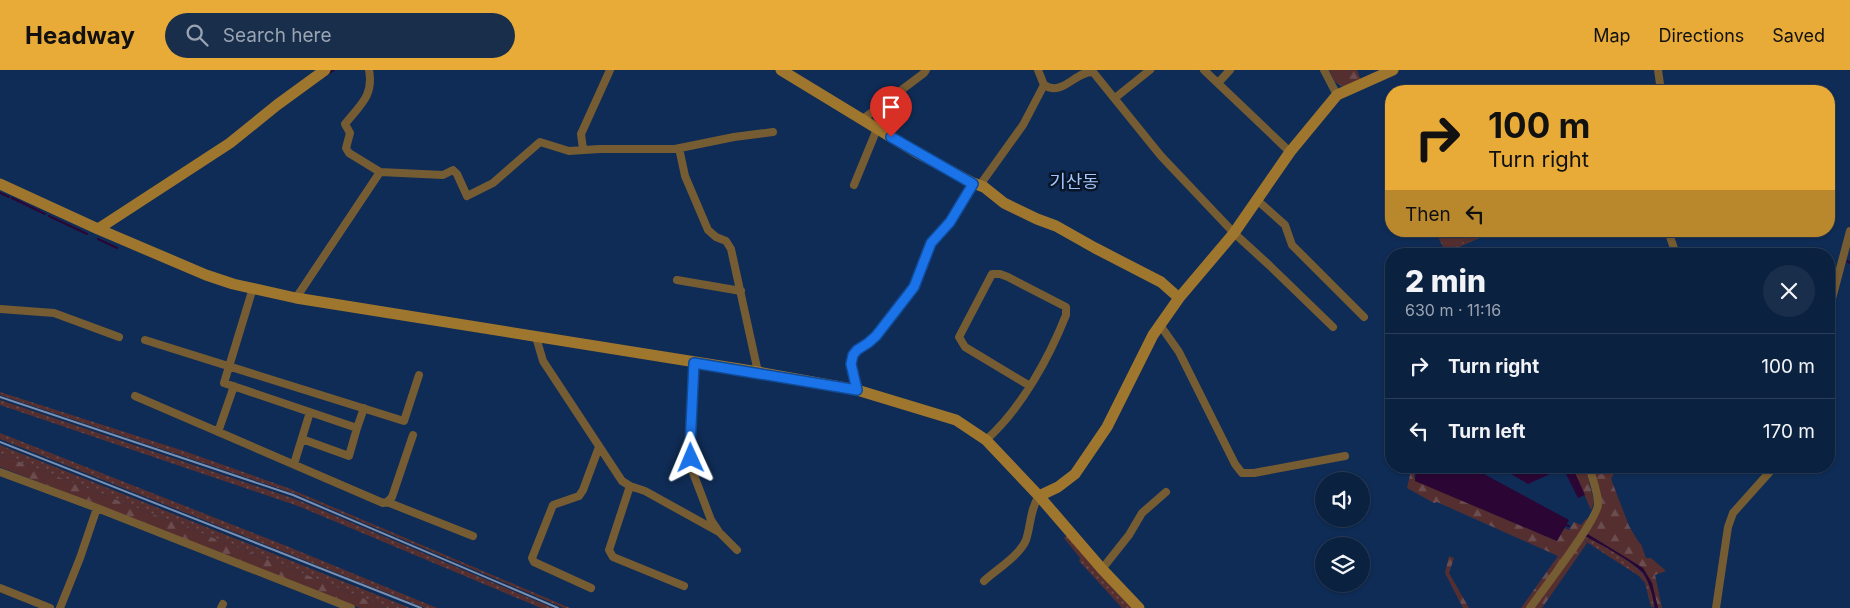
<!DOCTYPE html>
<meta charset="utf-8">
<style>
:root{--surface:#0b2140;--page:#192e4b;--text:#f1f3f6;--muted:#9aa3b1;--line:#2b3e59;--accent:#e9ab38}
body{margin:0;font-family:Inter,"Noto Sans KR",sans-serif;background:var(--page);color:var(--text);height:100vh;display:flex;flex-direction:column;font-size:19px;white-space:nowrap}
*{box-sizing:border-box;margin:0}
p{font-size:16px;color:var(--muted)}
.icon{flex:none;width:28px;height:28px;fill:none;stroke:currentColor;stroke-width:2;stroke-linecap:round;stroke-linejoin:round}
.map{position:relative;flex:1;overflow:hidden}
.details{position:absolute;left:1385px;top:178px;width:450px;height:225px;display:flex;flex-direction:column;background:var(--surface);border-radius:20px;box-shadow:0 1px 4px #0004,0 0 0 1px var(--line)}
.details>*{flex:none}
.hud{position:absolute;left:1385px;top:15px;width:450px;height:152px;border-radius:20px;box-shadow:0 1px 4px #0004,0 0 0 1px var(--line);background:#e9ab38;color:#111;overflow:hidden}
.buttons{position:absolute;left:1315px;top:402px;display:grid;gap:10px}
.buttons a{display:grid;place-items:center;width:55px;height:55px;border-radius:50%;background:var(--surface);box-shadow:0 1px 4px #0004,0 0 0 1px var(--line);font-size:25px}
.pin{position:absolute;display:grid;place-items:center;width:42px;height:42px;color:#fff;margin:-51px -21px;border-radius:50% 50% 50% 0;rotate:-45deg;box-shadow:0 0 5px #0007}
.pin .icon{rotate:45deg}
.me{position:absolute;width:55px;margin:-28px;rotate:359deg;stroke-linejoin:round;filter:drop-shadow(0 0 4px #0008)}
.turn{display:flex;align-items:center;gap:18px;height:105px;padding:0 20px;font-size:22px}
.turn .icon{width:65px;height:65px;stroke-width:2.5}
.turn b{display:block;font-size:35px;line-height:42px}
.then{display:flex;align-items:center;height:48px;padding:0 20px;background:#0003;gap:10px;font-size:19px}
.round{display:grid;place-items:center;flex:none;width:52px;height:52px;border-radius:26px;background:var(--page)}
.head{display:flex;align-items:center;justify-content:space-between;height:85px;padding:0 20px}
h1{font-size:30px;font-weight:800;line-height:38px}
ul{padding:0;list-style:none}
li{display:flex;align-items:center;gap:15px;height:65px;padding:0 20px;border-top:1px solid var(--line)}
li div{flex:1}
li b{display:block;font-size:19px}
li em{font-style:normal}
header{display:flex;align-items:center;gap:30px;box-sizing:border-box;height:70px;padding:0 25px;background:var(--accent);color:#111}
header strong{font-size:24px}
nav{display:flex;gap:28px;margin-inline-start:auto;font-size:18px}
.search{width:350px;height:45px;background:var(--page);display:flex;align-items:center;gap:12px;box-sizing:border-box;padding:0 18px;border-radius:28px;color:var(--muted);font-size:19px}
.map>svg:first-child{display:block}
</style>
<header>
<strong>Headway</strong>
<div class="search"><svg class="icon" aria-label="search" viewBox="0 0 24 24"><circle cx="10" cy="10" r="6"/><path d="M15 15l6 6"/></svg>Search here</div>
<nav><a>Map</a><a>Directions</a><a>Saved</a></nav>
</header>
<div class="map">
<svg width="1850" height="538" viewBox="0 0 1850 538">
<defs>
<pattern id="grass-dots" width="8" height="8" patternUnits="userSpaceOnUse" patternTransform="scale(1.25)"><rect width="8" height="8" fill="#552f30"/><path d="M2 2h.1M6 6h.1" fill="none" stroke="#6c4d4f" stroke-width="1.8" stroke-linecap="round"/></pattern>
<pattern id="forest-firs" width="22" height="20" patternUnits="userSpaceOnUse" patternTransform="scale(1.25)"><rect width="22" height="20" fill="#552f30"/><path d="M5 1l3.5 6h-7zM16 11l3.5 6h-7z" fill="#6c4d4f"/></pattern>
</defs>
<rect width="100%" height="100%" fill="#0f2c56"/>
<path fill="url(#grass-dots)" d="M1435 161H1437L1446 180 1487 161H1495L1448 182 1445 181Z
M0 322 184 381 288 418 570 538H564L296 424 0 325Z
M0 330 298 430 553 538H541L298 436 0 335Z
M0 363 284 475 437 538H425L0 369Z
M0 375 410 538H387L292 499 0 384Z
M1067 465 1134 538H1122L1079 491 1080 488 1064 468Z
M1584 466C1598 472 1635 493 1643 504 1650 513 1653 526 1654 537H1651L1645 513 1639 506 1582 469Z"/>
<path fill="url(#forest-firs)" d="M1329 0H1357L1361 10 1343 17 1335 12Z
M0 384 292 499 387 538H360L0 397Z
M1412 396 1416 399 1414 408 1557 471 1564 458 1569 460 1574 452 1581 455 1585 450 1593 446 1527 538H1521L1558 486 1437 432 1434 433 1407 418Z
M1572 396H1585L1594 432 1591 440Z
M1592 396H1627L1616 400 1611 409 1629 456 1638 471 1641 474 1646 488H1651L1666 501 1655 505 1662 538H1658L1652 513 1643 498 1586 463 1597 447 1601 436Z
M1582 469 1587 473 1542 538H1532Z
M1449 486 1454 488 1449 503 1469 538H1463L1445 503Z"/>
<path fill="#552f30" d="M1437 161H1487L1446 180Z"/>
<path fill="#2b0634" d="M1413 396H1469L1569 450 1557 471 1415 411 1416 399Z
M1497 396H1572L1585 425 1578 428 1563 398 1528 414Z
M1586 463 1643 498 1652 513 1658 538H1655C1653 527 1650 514 1644 504 1635 493 1598 472 1584 466Z"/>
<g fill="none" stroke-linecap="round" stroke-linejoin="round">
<path stroke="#2b0634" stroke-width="2" d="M328 4 334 0
M0 123 9 127
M12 128 45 144
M49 146 87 164
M98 169 117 178
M1847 191 1850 193
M1566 455 1569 456"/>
<path stroke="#765c32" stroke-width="8" d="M369 0C374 26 360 35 345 54L350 63 346 78 349 83 380 102 443 105 453 100 457 104 467 126 493 113 540 72 569 81 599 79H675L734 67 773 62
M1204 0 1290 82
M1324 0 1337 25
M1658 0 1661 21
M1218 13 1230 0
M1044 15C1063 27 1075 1 1093 2L1161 86 1234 163 1269 195 1333 257
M1115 28 1150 0
M863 49 924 3 926 0
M679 78 685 106 708 160 716 167 726 171 731 179 758 302
M583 79 581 64 610 0
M854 115 877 59
M980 115 1023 55 1044 15 1038 0
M1257 130 1285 155 1292 175 1364 247
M1668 161 1676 184
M677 210 741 221
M253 218 224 313 357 358 364 338
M296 228 380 102
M0 239 54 243 119 267
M1829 240 1850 161
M1160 255 1179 282 1235 394 1242 403H1254L1345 386
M536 267 543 291 622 411 630 416 645 421 719 462
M145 270 404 351 419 305
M694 293 690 377 692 400 711 450 719 462 737 480
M857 320 851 294 853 285 857 280 868 273 876 266 914 217 931 173 950 152 973 113
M135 326 383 433 387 432 392 427 413 365
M218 362 234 316
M302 369 349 386 357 358
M986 370C1021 339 1049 288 1066 245V237L1008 207 1000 204H992L959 267 965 277 1030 316
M294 394 310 342
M0 402 97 438 351 538
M630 416 609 480 613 487 684 516
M387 432 473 466
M1102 499 1129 465 1142 443 1166 422
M984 511C996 500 1020 485 1026 470 1031 455 1030 439 1039 426
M0 518 50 538
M591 518 534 492 532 488 553 435 579 426 583 420 599 377
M60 538 80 488 97 438
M221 538 223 534
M1530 538C1542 521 1598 449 1598 434 1598 422 1592 408 1589 396
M1716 538 1728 457 1733 443 1775 396"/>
<path stroke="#9f762d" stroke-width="11" d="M781 0 919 84 973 113 984 117 1004 133 1037 149 1056 156 1095 178 1161 212 1179 228
M0 114 98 159 206 205 233 214 296 228 758 302 857 320 956 350 986 370 1039 426 1102 499 1139 538
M98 159 230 73 277 35 325 0
M1039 426 1058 417 1075 404 1107 357 1153 265 1179 228 1234 163 1290 82 1337 25 1393 0"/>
<path stroke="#788fb1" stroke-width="2" d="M0 327 293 425 558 538
M0 372 421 538"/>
</g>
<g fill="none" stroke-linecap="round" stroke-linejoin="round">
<g stroke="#114b97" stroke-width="12">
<path id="route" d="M691 388 690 377 694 293 857 320 851 294 853 285 857 280 868 273 876 266 914 217 931 173 950 152 973 114 891 67"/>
</g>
<use href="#route" stroke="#1a73e8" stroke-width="9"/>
</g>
<g text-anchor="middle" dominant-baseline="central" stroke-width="5" stroke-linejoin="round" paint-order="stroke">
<g font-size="18" fill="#a4c7fb" stroke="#091528">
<text x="1074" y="111">기산동</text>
</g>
</g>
</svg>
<div class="buttons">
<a><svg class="icon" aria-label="sound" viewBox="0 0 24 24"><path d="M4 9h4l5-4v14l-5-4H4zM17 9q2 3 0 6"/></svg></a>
<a><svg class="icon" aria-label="layers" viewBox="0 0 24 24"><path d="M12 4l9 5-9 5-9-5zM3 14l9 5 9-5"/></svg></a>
</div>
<div class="pin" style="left:891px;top:67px;background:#d93025"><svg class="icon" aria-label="arrive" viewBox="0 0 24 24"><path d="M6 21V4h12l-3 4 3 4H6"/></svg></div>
<svg class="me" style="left:691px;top:388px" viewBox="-20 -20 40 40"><path d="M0-17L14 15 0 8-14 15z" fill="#1a73e8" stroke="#fff" stroke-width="4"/></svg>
<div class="hud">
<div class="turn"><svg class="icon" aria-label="right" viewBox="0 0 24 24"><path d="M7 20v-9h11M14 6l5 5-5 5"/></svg><div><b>100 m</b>Turn right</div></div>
<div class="then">Then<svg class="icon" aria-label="left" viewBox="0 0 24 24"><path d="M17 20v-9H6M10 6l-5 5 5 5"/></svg></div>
</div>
<section class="details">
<div class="head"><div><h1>2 min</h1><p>630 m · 11:16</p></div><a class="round"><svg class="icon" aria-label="close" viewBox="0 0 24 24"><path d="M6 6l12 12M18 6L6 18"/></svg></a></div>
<ul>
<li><svg class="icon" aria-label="right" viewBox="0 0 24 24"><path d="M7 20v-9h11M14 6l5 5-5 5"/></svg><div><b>Turn right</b></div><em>100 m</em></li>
<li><svg class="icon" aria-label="left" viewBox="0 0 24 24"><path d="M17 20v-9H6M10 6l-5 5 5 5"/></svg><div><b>Turn left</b></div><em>170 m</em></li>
</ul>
</section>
</div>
